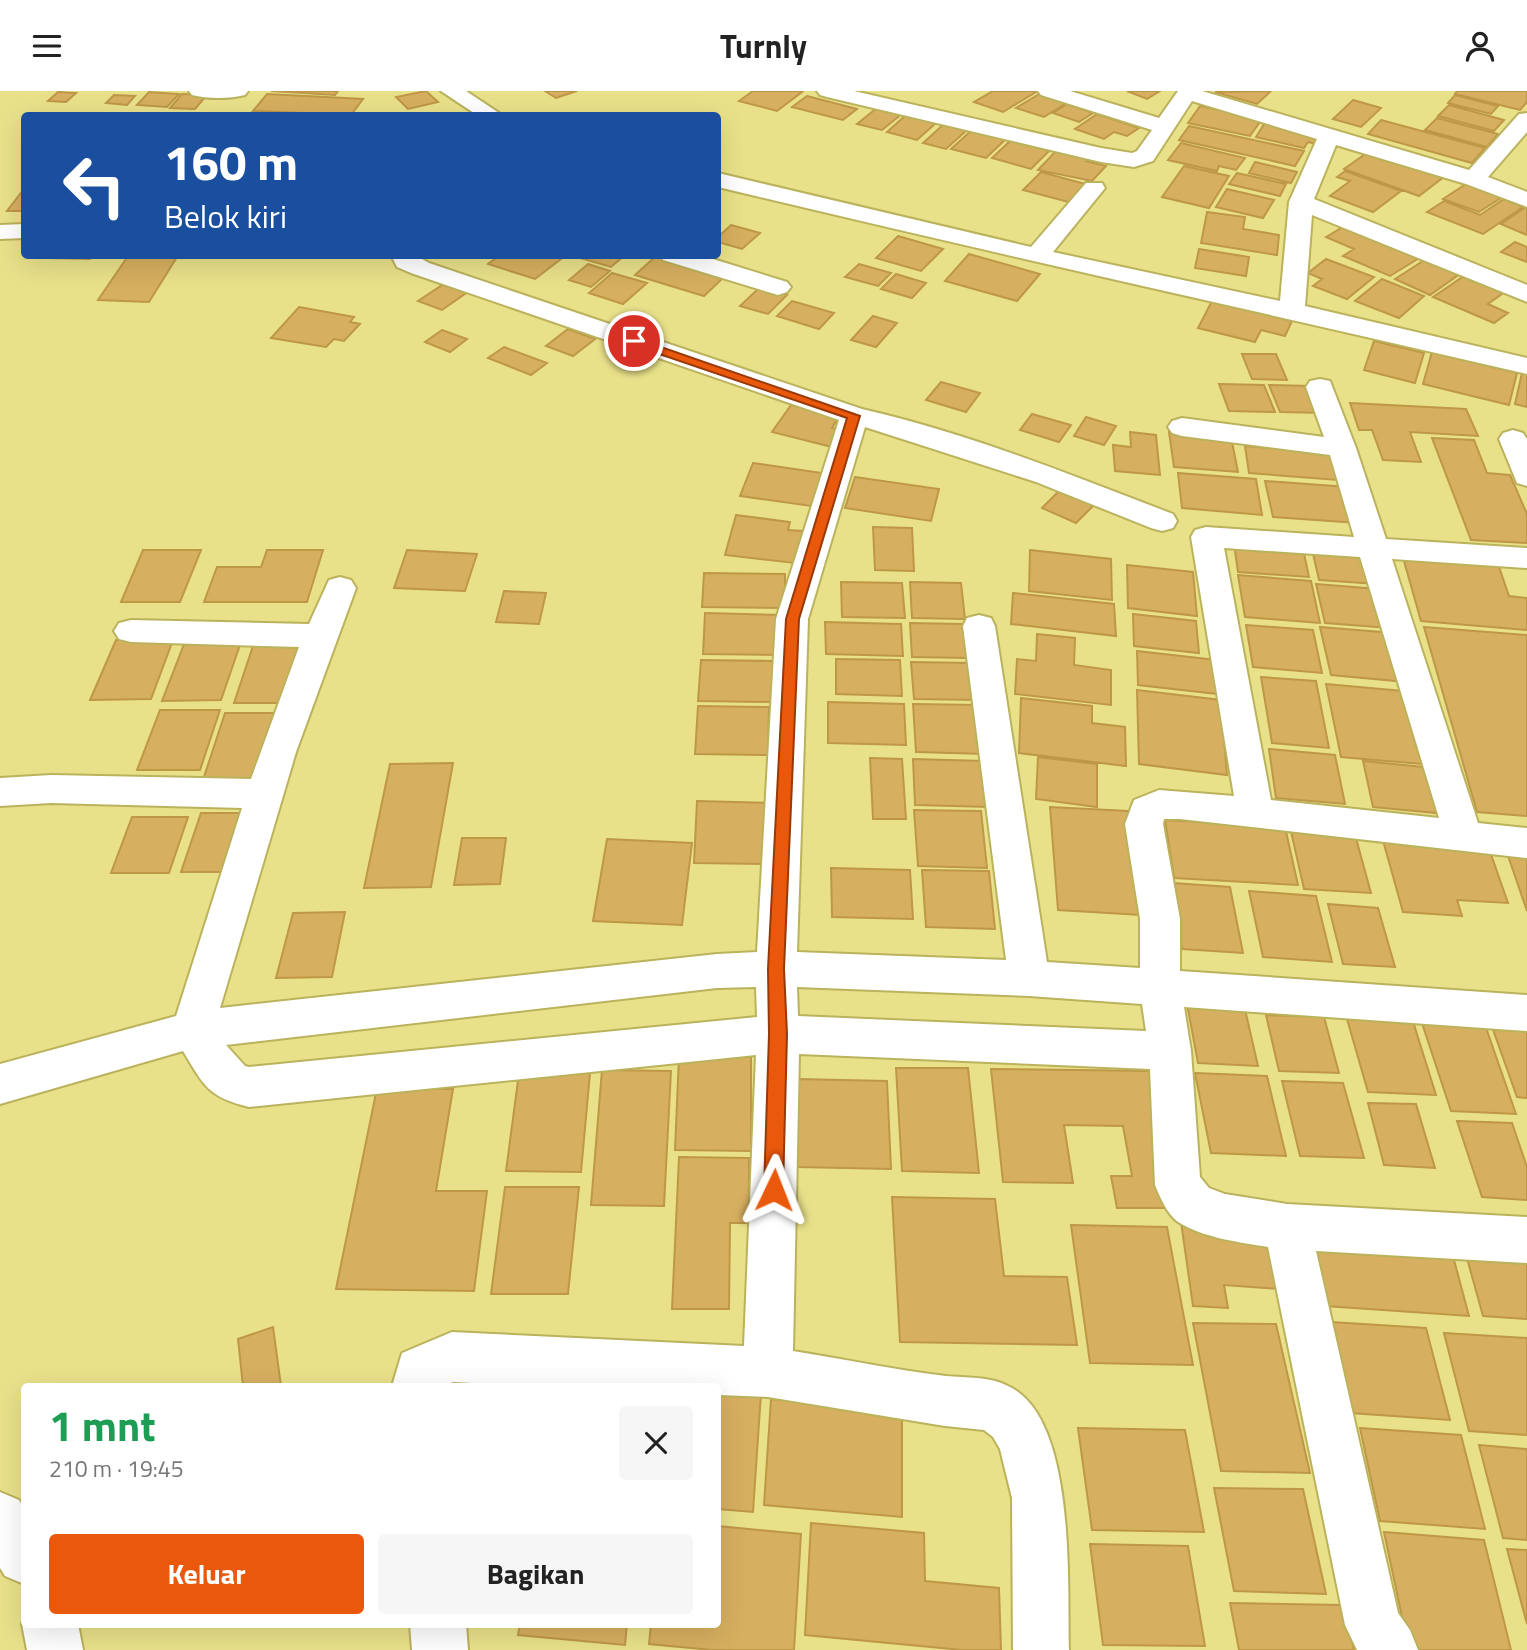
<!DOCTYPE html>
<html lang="id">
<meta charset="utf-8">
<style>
:root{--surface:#fff;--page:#f6f6f6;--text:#222;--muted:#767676;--accent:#ea580c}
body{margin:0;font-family:"Titillium Web",sans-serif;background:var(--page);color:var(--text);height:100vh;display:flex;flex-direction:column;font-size:26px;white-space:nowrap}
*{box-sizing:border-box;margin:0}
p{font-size:23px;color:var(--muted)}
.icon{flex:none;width:38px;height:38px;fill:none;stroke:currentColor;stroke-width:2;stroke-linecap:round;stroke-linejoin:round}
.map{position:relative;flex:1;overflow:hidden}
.sheet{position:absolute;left:21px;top:1292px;width:700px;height:245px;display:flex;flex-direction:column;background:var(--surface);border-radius:7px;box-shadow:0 7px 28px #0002}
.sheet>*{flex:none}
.hud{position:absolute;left:21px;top:21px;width:700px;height:147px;border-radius:7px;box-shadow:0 7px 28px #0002;background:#1a4fa0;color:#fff;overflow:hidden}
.pin{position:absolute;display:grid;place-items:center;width:60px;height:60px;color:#fff;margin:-30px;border:4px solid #fff;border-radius:50%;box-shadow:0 2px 7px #0007}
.me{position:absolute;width:77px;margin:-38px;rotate:2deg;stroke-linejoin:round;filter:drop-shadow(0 0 5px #0008)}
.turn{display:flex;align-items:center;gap:24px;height:147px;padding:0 28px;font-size:32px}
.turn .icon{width:91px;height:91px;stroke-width:2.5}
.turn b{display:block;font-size:49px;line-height:60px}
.round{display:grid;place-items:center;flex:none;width:74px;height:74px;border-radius:7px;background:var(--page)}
.headline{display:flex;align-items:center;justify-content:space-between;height:119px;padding:0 28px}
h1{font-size:42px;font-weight:700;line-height:52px;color:#1e9e55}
.cta{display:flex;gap:14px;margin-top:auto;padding:14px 28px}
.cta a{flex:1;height:80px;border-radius:7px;background:var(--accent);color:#fff;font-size:28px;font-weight:700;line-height:80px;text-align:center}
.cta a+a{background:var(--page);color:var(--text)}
header{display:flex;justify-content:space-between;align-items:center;height:91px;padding:0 28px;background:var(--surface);font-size:32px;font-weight:700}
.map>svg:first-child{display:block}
</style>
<header><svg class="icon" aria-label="menu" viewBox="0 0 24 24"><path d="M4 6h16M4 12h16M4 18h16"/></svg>Turnly<svg class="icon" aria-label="person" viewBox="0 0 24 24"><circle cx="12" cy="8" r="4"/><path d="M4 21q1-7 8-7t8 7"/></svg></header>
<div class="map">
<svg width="1527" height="1559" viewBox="0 0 1527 1559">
<rect width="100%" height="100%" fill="#e9e18a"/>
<path fill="#d7af60" stroke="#be9747" stroke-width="2" d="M271 0H338L335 4Z
M426 0 438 11 408 18 396 6Z
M545 0H577L556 7Z
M753 0H796L802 1 777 20 739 10Z
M993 0H1033L1036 1 1003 21 974 11Z
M1127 0H1160L1147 8Z
M1266 0 1270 1 1257 13 1215 1Z
M1457 0H1527V11L1520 19 1455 3Z
M58 1 76 2 66 11 48 10Z
M149 1 179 3 167 16 137 14Z
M1041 2 1068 11 1044 26 1016 17Z
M182 3 207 4 195 18 170 17Z
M267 3 363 8 351 24 253 20Z
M114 4 135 5 127 14 106 12Z
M1455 4 1498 15 1491 23 1448 12Z
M807 5 857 18 843 29 792 16Z
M1353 9 1381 17 1361 36 1333 28Z
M1067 13 1093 22 1079 31 1053 22Z
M1449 14 1504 29 1494 40 1438 25Z
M1200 15 1262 28 1250 45 1188 32Z
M878 16 903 22 882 39 857 33Z
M1097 23 1139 37 1127 45 1114 41 1104 48 1075 38Z
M906 24 936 32 917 49 887 41Z
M1437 27 1498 43 1487 56 1425 39Z
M1381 29 1485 57 1472 72 1368 43Z
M1266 30 1320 47 1317 53 1308 51 1304 57 1256 46Z
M944 33 967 39 946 58 923 52Z
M1189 35 1304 60 1295 75 1179 49Z
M973 38 1007 47 986 67 951 58Z
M1012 48 1051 58 1031 78 992 67Z
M1181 52 1245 67 1236 79 1219 75 1217 80 1168 69Z
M1057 59 1089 67 1086 70 1106 75 1092 90 1038 79Z
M1371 59 1445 85 1419 105 1344 78Z
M1255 71 1297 81 1291 92 1249 82Z
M1184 75 1229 85 1209 117 1162 106Z
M1345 80 1401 100 1373 121 1330 105 1350 90 1337 86Z
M1041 81 1089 94 1072 112 1023 99Z
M1237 82 1286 93 1280 105 1229 93Z
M1469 91 1504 105 1479 121 1443 108Z
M24 98V120H7Z
M1227 98 1274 109 1263 127 1216 116Z
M1504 108 1523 116 1483 143 1427 121 1444 110 1480 124Z
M1527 115V144L1501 133Z
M1207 121 1245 126 1243 138 1279 144 1277 164 1201 152Z
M731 134 760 142 742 158 718 151V146Z
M1346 134 1421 166 1390 185 1343 165 1354 158 1326 146Z
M898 145 943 158 921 180 876 167Z
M1515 151 1527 156V171L1501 161Z
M1199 158 1249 166 1246 185 1195 177Z
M969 163 1040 183 1017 210 945 190Z
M48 164H92L90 168 47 167Z
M500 164H563L565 165 535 188 488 173Z
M570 164H625L611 176Z
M657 164H660L726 184 704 205 635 184Z
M128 165 177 166 149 211 98 209Z
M1429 166 1464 180 1430 204 1395 188Z
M1326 168 1374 186 1347 208 1313 195 1322 188 1308 182Z
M588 173 610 180 591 196 569 189Z
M859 173 891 182 878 195 845 186Z
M612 182 647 192 623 213 589 202Z
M896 183 926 192 912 207 881 198Z
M1467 183 1506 200 1488 213 1508 222 1494 232 1433 206Z
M1382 188 1424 205 1399 227 1355 210Z
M448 190 472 198 442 219 418 210Z
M760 196 787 204 768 223 740 215Z
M792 210 834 222 819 238 777 225Z
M1212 210 1292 230 1285 245 1261 239 1255 251 1198 237Z
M299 216 354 226 350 231 360 233 344 250 334 248 326 256 271 247Z
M873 225 897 232 876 256 851 249Z
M568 238 595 248 573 265 546 255Z
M442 239 467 248 450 261 425 251Z
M1374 250 1424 262 1415 292 1364 279Z
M504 256 547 272 531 284 488 267Z
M1432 261 1517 282 1509 314 1423 293Z
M1242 263H1276L1287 289 1252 288Z
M1522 282 1527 283V316L1515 313Z
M941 291 980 302 966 321 926 309Z
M1219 293 1264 294 1275 321 1229 320Z
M1269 294 1312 295 1324 322 1280 321Z
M1350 312 1466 318 1478 345 1410 341 1421 371 1383 369 1372 339H1359Z
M791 314 839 325 832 337 846 341 836 357 772 341Z
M1032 323 1071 334 1059 351 1020 339Z
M1086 326 1116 335 1104 354 1074 345Z
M1130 341 1156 344 1160 384 1115 380 1113 354 1131 356Z
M1169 341 1231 346 1238 381 1174 376Z
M1432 347 1474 349 1487 382 1510 384 1527 423V452L1471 449Z
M1245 355 1330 361 1337 389 1249 382Z
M753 372 822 382 811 415 740 405Z
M1178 382 1256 388 1262 424 1182 417Z
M855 386 939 398 931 430 845 417Z
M1265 390 1348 396 1357 432 1273 426Z
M1062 397 1096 412 1076 432 1042 417Z
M736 424 790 431 788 439 803 440 795 472 725 464Z
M873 436 912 437 914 480 875 479Z
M1234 453 1303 458 1309 486 1238 481Z
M1312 458 1368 463 1376 493 1319 489Z
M143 459H201L180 511H121Z
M267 459H323L307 511H204L217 476H261Z
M407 459 477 463 465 500 394 497Z
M1030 459 1111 468 1112 509 1029 500Z
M1402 463 1497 470 1509 505 1527 507V539L1421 530Z
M1127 474 1193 481 1197 525 1128 517Z
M704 482 785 483V517L702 516Z
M1238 484 1311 490 1320 532 1245 526Z
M841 491 902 492 905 527 842 526Z
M910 491 961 492 965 528 912 527Z
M1316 493 1378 498 1389 537 1325 532Z
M504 500 546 502 539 533 496 531Z
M1013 502 1114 513 1116 545 1011 533Z
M705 522 781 524V564L703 563Z
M1133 523 1196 530 1199 562 1134 555Z
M825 531 901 533 903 565 826 563Z
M910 532 964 533 967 567 912 566Z
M1246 534 1313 539 1322 582 1253 576Z
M1320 536 1394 542 1407 591 1331 584Z
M1424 536 1527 544V725L1477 721Z
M1037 543 1075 547 1074 574 1111 579V614L1015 603 1017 568 1036 570Z
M186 548H242L221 609 162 610Z
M116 549H173L151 608 90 609Z
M305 554 288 612H234L253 555Z
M1137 560 1216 569 1218 603 1138 594Z
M836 568 900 569 902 605 836 603Z
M701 569 773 570V611L698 610Z
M911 571 974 572 978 609 914 608Z
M1261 586 1316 590 1329 657 1272 652Z
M1326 593 1414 601 1433 674 1341 666Z
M1137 599 1221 609 1227 684 1139 673Z
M1021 607 1092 615V632L1125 636 1126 675 1019 662Z
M828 611 904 613 906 654 828 652Z
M913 613 980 614 986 663 916 661Z
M698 615 769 616 768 664 695 663Z
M160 619H220L200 679H137Z
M225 622H281L261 689H203Z
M1269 658 1335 664 1345 713 1276 707Z
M1038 666 1097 673V716L1036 708Z
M870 667 902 668 906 728H873Z
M913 668 984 670 990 716 915 714Z
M1363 670 1434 677 1447 723 1373 716Z
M453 672 431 796 364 797 390 673Z
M697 710 771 712 770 773 694 772Z
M1050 716 1128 720 1141 824 1058 819Z
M914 719 981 720 987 777 918 775Z
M201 722H241L223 781H181Z
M132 726H188L169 782H111Z
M1165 729 1285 736 1298 794 1174 787Z
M1290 736 1354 740 1371 802 1304 798Z
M1382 746 1487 752 1508 812 1457 809 1462 825 1403 821Z
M462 747H506L500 793 454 794Z
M607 748 692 752 682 834 593 830Z
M1506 759 1527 761V820Z
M831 777 910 779 913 828 832 826Z
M922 779 989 780 995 838 926 836Z
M1173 792 1230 796 1243 862 1182 858Z
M1249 800 1316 805 1332 871 1263 866Z
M1328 813 1378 817 1395 876 1343 873Z
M345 821 332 886 276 887 293 822Z
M1187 913 1244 914 1258 975 1198 972Z
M1345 921 1411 924 1436 1004 1368 1001Z
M1266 924 1324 926 1339 982 1279 980Z
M1421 929 1484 931 1516 1023 1451 1020Z
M1491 933 1527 934V1007L1517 1006Z
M679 965 751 966V1060L675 1059Z
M896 977H968L979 1082 902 1080Z
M991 978 1154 980 1180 1117H1117L1111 1085H1132L1123 1035 1064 1034 1073 1092 1003 1091Z
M602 979 671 980 664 1115 591 1114Z
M519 982H590L581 1081 506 1080Z
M1195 982 1267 985 1286 1065 1211 1062Z
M797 988 887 990 891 1078 797 1076Z
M1282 990 1343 992 1364 1067 1300 1065Z
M377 997 453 998 436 1100H487L474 1200 336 1198Z
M1368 1012 1416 1013 1435 1077 1384 1074Z
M1457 1030 1512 1032 1527 1076V1109L1482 1106Z
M679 1066 749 1067V1132H730L729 1218H672Z
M505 1096H579L568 1203H491Z
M892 1106 995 1108 1004 1185 1067 1186 1077 1254 900 1251Z
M1181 1131 1267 1137 1279 1198 1224 1194 1228 1217 1193 1215Z
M1071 1134 1167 1136 1193 1274 1090 1272Z
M1311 1145 1450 1154 1469 1225 1325 1215Z
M1465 1160 1527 1163V1228L1483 1225Z
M1331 1231 1426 1237 1450 1329 1350 1322Z
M1193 1232 1276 1233 1310 1382 1221 1380Z
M273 1236 281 1295H243L238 1248Z
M1444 1242 1527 1247V1344L1469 1340Z
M718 1298 761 1302 753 1421 718 1418Z
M771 1308 902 1320V1426L764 1414Z
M1078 1337 1185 1339 1204 1441 1092 1439Z
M1360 1337 1461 1344 1485 1438 1380 1430Z
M1479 1354 1527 1358V1449L1503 1447Z
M1214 1397 1303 1398 1326 1503 1234 1500Z
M811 1432 924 1442 925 1490 999 1497 1001 1559H962L805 1544Z
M718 1435 801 1443 794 1559H712L649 1553 651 1533H718Z
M1384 1441 1484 1449 1511 1559H1409Z
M1090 1453 1188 1455 1205 1555 1103 1554Z
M1507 1458 1527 1459V1533Z
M1230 1512 1344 1514 1354 1559H1239Z
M520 1533H627L625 1554 518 1544Z"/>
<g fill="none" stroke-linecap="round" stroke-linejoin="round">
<g stroke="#bbb25c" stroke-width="4">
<path id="street" d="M189 0H248L245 4C230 8 207 8 192 4Z
M441 0H466L502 24H477Z
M817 0H854L1101 57 1132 62 1137 60 1152 39 1041 4 1038 0H1070L1159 27 1178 0H1202L1469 79 1519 23 1527 22V41L1488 86 1527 101V116L1466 93 1336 54 1314 108 1527 194V211L1312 124 1305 215 1527 267V283C1257 220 987 161 718 96V82L1031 156 1086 92H1102L1105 97 1053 161 1280 210 1289 111 1317 48 1192 10 1153 70 1134 76 1101 71 827 6 820 4Z
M24 133V147L0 148V134Z
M391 164H415L429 172 862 318C968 342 1071 384 1173 423L1177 430 1173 437 1162 440 1151 437 1036 391 865 336 808 528 797 861 1006 869 963 535 967 527 979 524 991 527 995 535 1047 871 1140 877V828L1125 733 1134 709 1159 699 1234 705 1191 446 1195 439 1206 436 1354 446 1330 364 1182 345 1172 342 1168 336 1172 330 1182 327 1324 346 1306 296 1310 290 1320 288 1330 290 1356 357 1386 448 1527 457V477L1392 468 1478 732 1527 737V767L1180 728H1164L1163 733 1180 828V880L1527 904V940L1184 916 1191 960 1200 1086 1209 1097 1225 1103 1287 1113 1527 1126V1172L1316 1160 1398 1522 1410 1539 1418 1559H1357L1345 1534 1268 1156C1238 1151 1204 1147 1178 1131 1167 1123 1160 1106 1155 1094L1150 978 799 963 793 1260C844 1268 895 1279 946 1285 967 1287 989 1285 1008 1295 1077 1326 1067 1495 1069 1559H1013L1012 1407 1000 1358 993 1346 984 1339 945 1335 768 1306 718 1304V1295H539L453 1291 444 1295H392L402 1262 452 1241 744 1255 756 964 249 1016C208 1006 204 995 183 960L0 1013V973L176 925 242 717 51 712 0 715V687L51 684 251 688 299 556 131 551 119 548 114 540 119 532 131 529 309 533 329 489 340 486 351 489 356 497 296 661 220 917 717 863 757 861 776 528 839 329 411 182 397 176ZM1224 457 1360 466 1439 727 1271 709ZM756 896 757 926 249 976 245 975 226 954 717 897ZM797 896 1029 905 1142 913 1146 940 798 925Z
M660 164H700L787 191 791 196 787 201 778 204 663 169Z
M1513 339 1523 342 1527 348V395L1517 392 1499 348 1503 342Z
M0 1401 19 1409 24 1418V1493L5 1485 0 1477Z
M24 1527V1533H78L83 1559H27L22 1533Z
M410 1533H466L468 1559H412Z"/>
</g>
<use href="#street" fill="#fff" fill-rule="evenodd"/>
</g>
<path fill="#ea580c" stroke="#983908" stroke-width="2" d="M630 248H638L860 325 799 528 784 878 787 943 783 1099 780 1106 774 1108 767 1106 764 1099 769 943 768 878 786 528 847 327 630 253Z"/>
</svg>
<div class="pin" style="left:634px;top:250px;background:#d93025"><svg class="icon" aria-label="arrive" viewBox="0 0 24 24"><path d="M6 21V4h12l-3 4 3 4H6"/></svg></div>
<svg class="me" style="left:774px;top:1099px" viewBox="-20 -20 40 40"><path d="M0-17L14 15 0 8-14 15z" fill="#ea580c" stroke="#fff" stroke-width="4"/></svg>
<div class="hud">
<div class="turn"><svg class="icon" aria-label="left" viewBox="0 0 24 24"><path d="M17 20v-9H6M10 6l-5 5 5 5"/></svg><div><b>160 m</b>Belok kiri</div></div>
</div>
<section class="sheet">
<div class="headline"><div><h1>1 mnt</h1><p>210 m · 19:45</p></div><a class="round"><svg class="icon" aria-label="close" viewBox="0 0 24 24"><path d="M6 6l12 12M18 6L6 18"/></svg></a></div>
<div class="cta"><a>Keluar</a><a>Bagikan</a></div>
</section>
</div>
